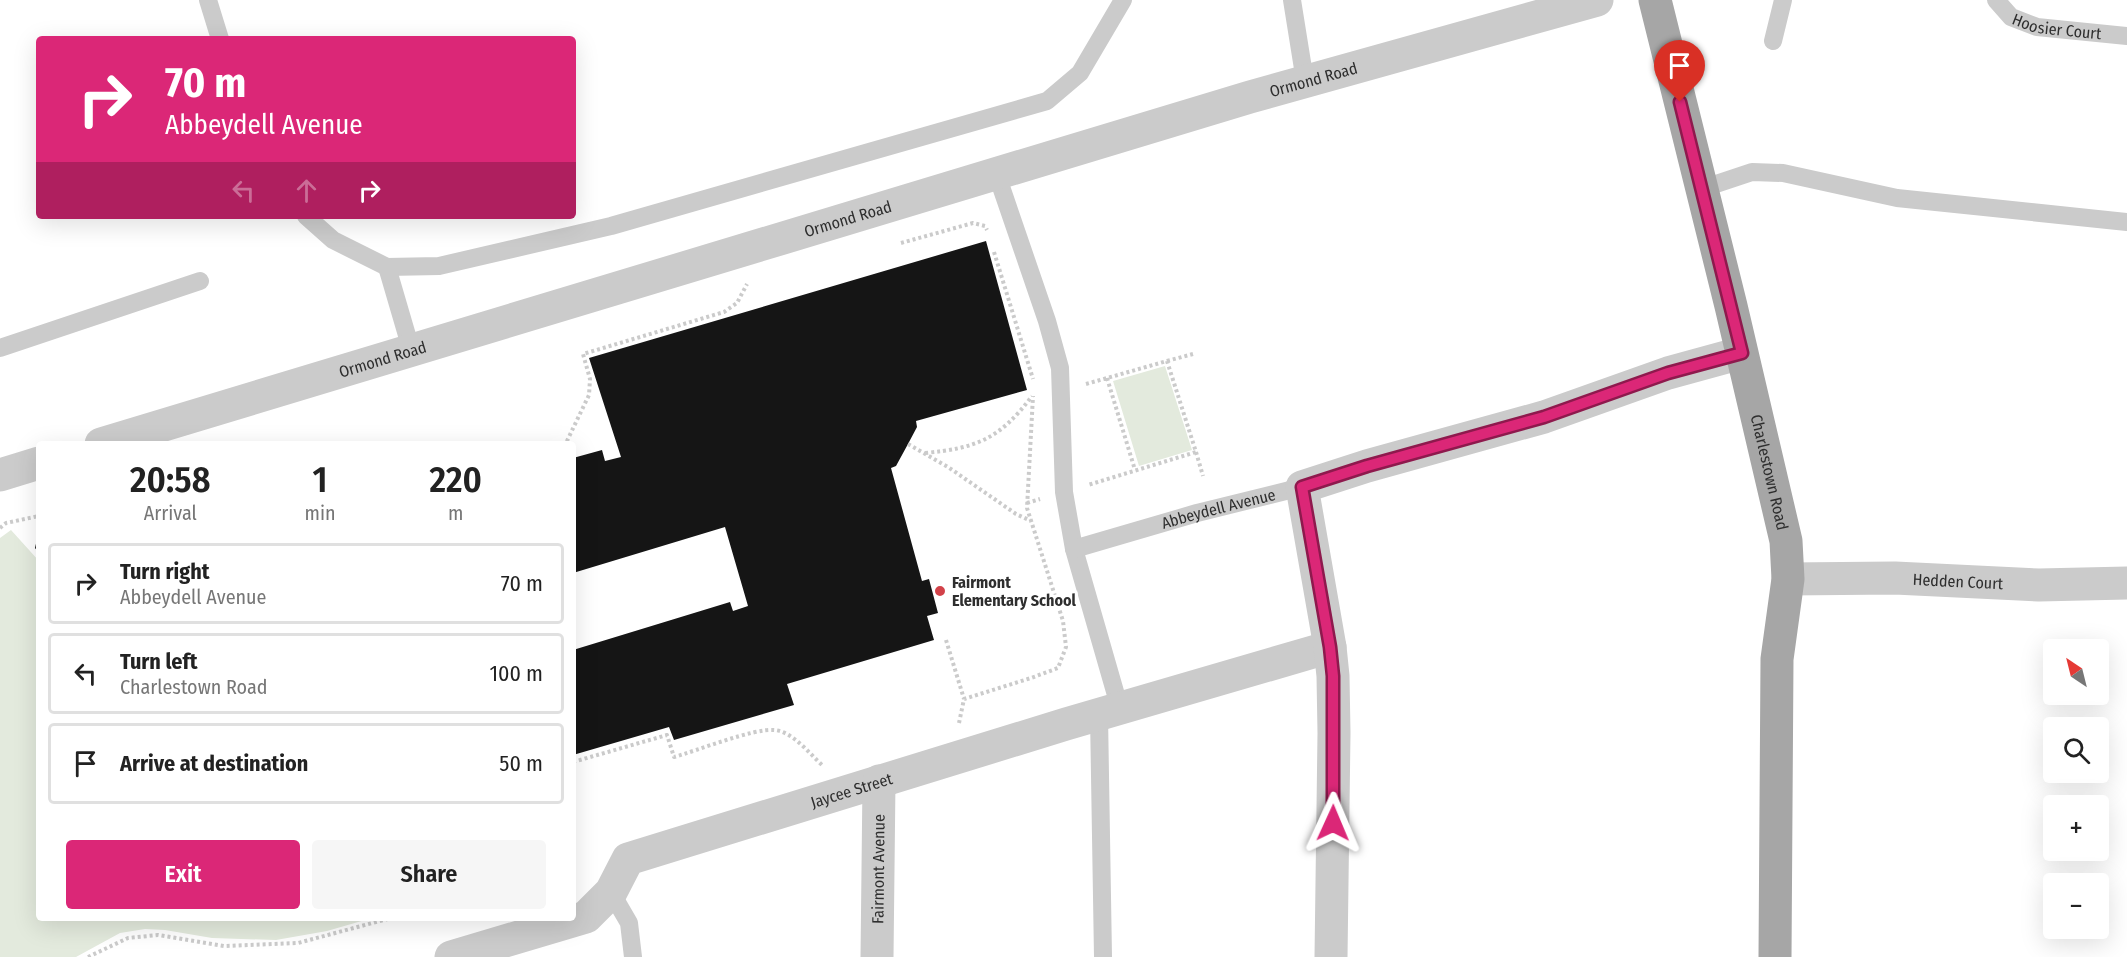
<!DOCTYPE html>
<meta charset="utf-8">
<style>
:root{--surface:#fff;--page:#f6f6f6;--text:#222;--muted:#767676;--line:#e0e0e0;--accent:#db2777}
body{margin:0;font-family:"Fira Sans Condensed",sans-serif;background:var(--page);color:var(--text);height:100vh;display:flex;flex-direction:column;font-size:22px;white-space:nowrap}
*{box-sizing:border-box;margin:0}
p{font-size:20px;color:var(--muted)}
.icon{flex:none;width:33px;height:33px;fill:none;stroke:currentColor;stroke-width:2;stroke-linecap:round;stroke-linejoin:round}
.map{position:relative;flex:1;overflow:hidden}
.panel{position:absolute;left:36px;top:441px;width:540px;height:480px;display:flex;flex-direction:column;background:var(--surface);border-radius:6px;box-shadow:0 6px 24px #0002}
.panel>*{flex:none}
.banner{position:absolute;left:36px;top:36px;width:540px;height:183px;border-radius:6px;box-shadow:0 6px 24px #0002;background:#db2777;color:#fff;overflow:hidden}
.needle{width:39px;rotate:325deg}
.buttons{position:absolute;left:2043px;top:639px;display:grid;gap:12px}
.buttons a{display:grid;place-items:center;width:66px;height:66px;border-radius:6px;background:var(--surface);box-shadow:0 6px 24px #0002;font-size:30px}
.pin{position:absolute;display:grid;place-items:center;width:51px;height:51px;color:#fff;margin:-62px -26px;border-radius:50% 50% 50% 0;rotate:-45deg;box-shadow:0 0 6px #0007}
.pin .icon{rotate:45deg}
.me{position:absolute;width:66px;margin:-33px;rotate:1deg;stroke-linejoin:round;filter:drop-shadow(0 0 4px #0008)}
.turn{display:flex;align-items:center;gap:21px;height:126px;padding:0 30px;font-size:27px}
.turn .icon{width:78px;height:78px;stroke-width:2.5}
.turn b{display:block;font-size:42px;line-height:51px}
.lanes{display:flex;align-items:center;height:57px;padding:0 30px;background:#0003;justify-content:center;gap:30px;direction:ltr}
.lanes .off{opacity:.35}
.eta{display:flex;justify-content:space-evenly;align-items:center;height:102px;text-align:center}
.eta b{font-size:36px;font-weight:600;line-height:42px}
.cta{display:flex;gap:12px;margin-top:auto;padding:12px 30px}
.cta a{flex:1;height:69px;border-radius:6px;background:var(--accent);color:#fff;font-size:24px;font-weight:600;line-height:69px;text-align:center}
.cta a+a{background:var(--page);color:var(--text)}
ul{padding:0;list-style:none}
li{display:flex;align-items:center;gap:18px;height:81px;margin:0 12px 9px;padding:0 18px;border:3px solid var(--line);border-radius:6px}
li div{flex:1}
li b{display:block;font-size:22px}
li em{font-style:normal}
.map>svg:first-child{display:block}
</style>
<div class="map">
<svg width="2127" height="957" viewBox="0 0 2127 957">
<rect width="100%" height="100%" fill="#fff"/>
<path fill="#e3eadd" d="M1165 366 1192 450 1139 466 1113 381Z
M11 530 39 561V918H372L327 931 276 940 212 938 165 930 145 929 120 933 76 957H0V538Z"/>
<path fill="#151515" d="M986 241 1027 390 916 421 917 427 908 444 896 466 891 468 922 581 929 579 938 613 927 616 934 640 787 684 794 705 674 740 669 727 573 755V650L730 602 733 611 748 606 725 527 573 573V458L602 450 605 461 621 457 589 358Z
M38 535H39V553L35 548Z"/>
<g fill="none" stroke-linecap="round" stroke-linejoin="round">
<path stroke="#cbcbcb" stroke-width="4" stroke-dasharray="3 3" stroke-linecap="butt" d="M901 243 973 223 985 226 987 230
M994 252 1033 379
M1167 361 1193 354
M1107 378 1135 470
M1086 384 1167 361 1196 452 1088 485
M562 444 566 443 589 395 590 379 583 354 724 312 737 303 747 284
M908 444 948 467 1016 514 1031 521
M1196 452 1203 476
M925 453C977 448 1000 439 1032 396
M1027 503 1040 499
M0 528 6 523 39 516
M946 640 964 699
M959 723 964 699 1031 678 1058 668 1066 647 1063 621 1027 508 1033 396
M573 762 667 735 674 757C696 751 754 728 774 730 792 731 810 754 823 766
M88 957 128 938 158 935 224 946 298 943 391 918"/>
<g stroke="#cbcbcb" stroke-width="18">
<path d="M208 0 220 39"/>
<path d="M1292 0 1305 81"/>
<path id="s1" d="M1996 0 2011 17 2037 27 2127 36"/>
<path d="M1773 41 1783 0"/>
<path d="M997 175 1047 321 1060 368 1064 492 1074 549 1120 709"/>
<path d="M1701 189 1752 172 1783 173 1897 198 2127 222"/>
<path d="M306 216 333 240 387 267 439 266 611 226 1047 101 1080 73 1123 0"/>
<path d="M387 267 411 349"/>
<path d="M0 348 200 281"/>
<path id="s2" d="M1074 549 1197 513 1302 487"/>
<path d="M1099 715 1103 957"/>
<path d="M611 892 629 923 633 957"/>
</g>
<g stroke="#cbcbcb" stroke-width="33">
<path id="s3" d="M101 444 1250 97 1597 0"/>
<path d="M0 475 39 463"/>
<path id="s4" d="M1788 579 1895 578 2039 585 2127 583"/>
<path id="s5" d="M451 957 586 917 611 892 628 859 1066 724 1330 647"/>
<path id="s6" d="M877 957 879 781"/>
<path d="M1331 957 1334 733 1333 676 1330 647 1302 487 1367 466 1544 417 1668 373 1741 353"/>
</g>
<path stroke="#a6a6a6" stroke-width="33" id="s7" d="M1655 0 1731 306 1786 541 1788 579 1777 659 1775 957"/>
</g>
<g fill="none" stroke-linecap="round" stroke-linejoin="round">
<g stroke="#8e194d" stroke-width="15">
<path id="route" d="M1333 823V676L1330 647 1302 487 1367 466 1544 417 1668 373 1742 353 1680 102"/>
</g>
<use href="#route" stroke="#db2777" stroke-width="10"/>
</g>
<circle fill="#d24249" stroke="#fff" stroke-width="2" cx="940" cy="591" r="6"/>
<g text-anchor="middle" dominant-baseline="central" stroke-width="6" stroke-linejoin="round" paint-order="stroke">
<g font-size="16" fill="#2e2e2e" stroke="#fff">
<text stroke="none"><textPath href="#s1" startOffset="70">Hoosier Court</textPath></text>
<text stroke="none"><textPath href="#s3" startOffset="1266">Ormond Road</textPath></text>
<text stroke="none"><textPath href="#s3" startOffset="780">Ormond Road</textPath></text>
<text stroke="none"><textPath href="#s3" startOffset="294">Ormond Road</textPath></text>
<text stroke="none"><textPath href="#s7" startOffset="486">Charlestown Road</textPath></text>
<text stroke="none"><textPath href="#s2" startOffset="150">Abbeydell Avenue</textPath></text>
<text stroke="none"><textPath href="#s4" startOffset="170">Hedden Court</textPath></text>
<text stroke="none"><textPath href="#s5" startOffset="447">Jaycee Street</textPath></text>
<text stroke="none"><textPath href="#s6" startOffset="88">Fairmont Avenue</textPath></text>
</g>
<g font-size="16" font-weight="bold" fill="#2e2e2e" stroke="#fff" text-anchor="start">
<text x="952" y="582">Fairmont<tspan x="952" dy="18">Elementary School</tspan></text>
</g>
</g>
</svg>
<div class="buttons">
<a><svg class="needle" viewBox="-14 -14 28 28"><path d="M0-13l5 13h-10z" fill="#e53935"/><path d="M0 13l5-13h-10z" fill="#767676"/></svg></a>
<a><svg class="icon" aria-label="search" viewBox="0 0 24 24"><circle cx="10" cy="10" r="6"/><path d="M15 15l6 6"/></svg></a>
<a>+</a>
<a>−</a>
</div>
<div class="pin" style="left:1680px;top:102px;background:#d93025"><svg class="icon" aria-label="arrive" viewBox="0 0 24 24"><path d="M6 21V4h12l-3 4 3 4H6"/></svg></div>
<svg class="me" style="left:1333px;top:823px" viewBox="-20 -20 40 40"><path d="M0-17L14 15 0 8-14 15z" fill="#db2777" stroke="#fff" stroke-width="4"/></svg>
<div class="banner">
<div class="turn"><svg class="icon" aria-label="right" viewBox="0 0 24 24"><path d="M7 20v-9h11M14 6l5 5-5 5"/></svg><div><b>70 m</b>Abbeydell Avenue</div></div>
<div class="lanes"><svg class="icon off" aria-label="left" viewBox="0 0 24 24"><path d="M17 20v-9H6M10 6l-5 5 5 5"/></svg><svg class="icon off" aria-label="ahead" viewBox="0 0 24 24"><path d="M12 20V5M6 11l6-6 6 6"/></svg><svg class="icon" aria-label="right" viewBox="0 0 24 24"><path d="M7 20v-9h11M14 6l5 5-5 5"/></svg></div>
</div>
<section class="panel">
<div class="eta">
<div><b>20:58</b><p>Arrival</p></div>
<div><b>1</b><p>min</p></div>
<div><b>220</b><p>m</p></div>
</div>
<ul>
<li><svg class="icon" aria-label="right" viewBox="0 0 24 24"><path d="M7 20v-9h11M14 6l5 5-5 5"/></svg><div><b>Turn right</b><p>Abbeydell Avenue</p></div><em>70 m</em></li>
<li><svg class="icon" aria-label="left" viewBox="0 0 24 24"><path d="M17 20v-9H6M10 6l-5 5 5 5"/></svg><div><b>Turn left</b><p>Charlestown Road</p></div><em>100 m</em></li>
<li><svg class="icon" aria-label="arrive" viewBox="0 0 24 24"><path d="M6 21V4h12l-3 4 3 4H6"/></svg><div><b>Arrive at destination</b></div><em>50 m</em></li>
</ul>
<div class="cta"><a>Exit</a><a>Share</a></div>
</section>
</div>
